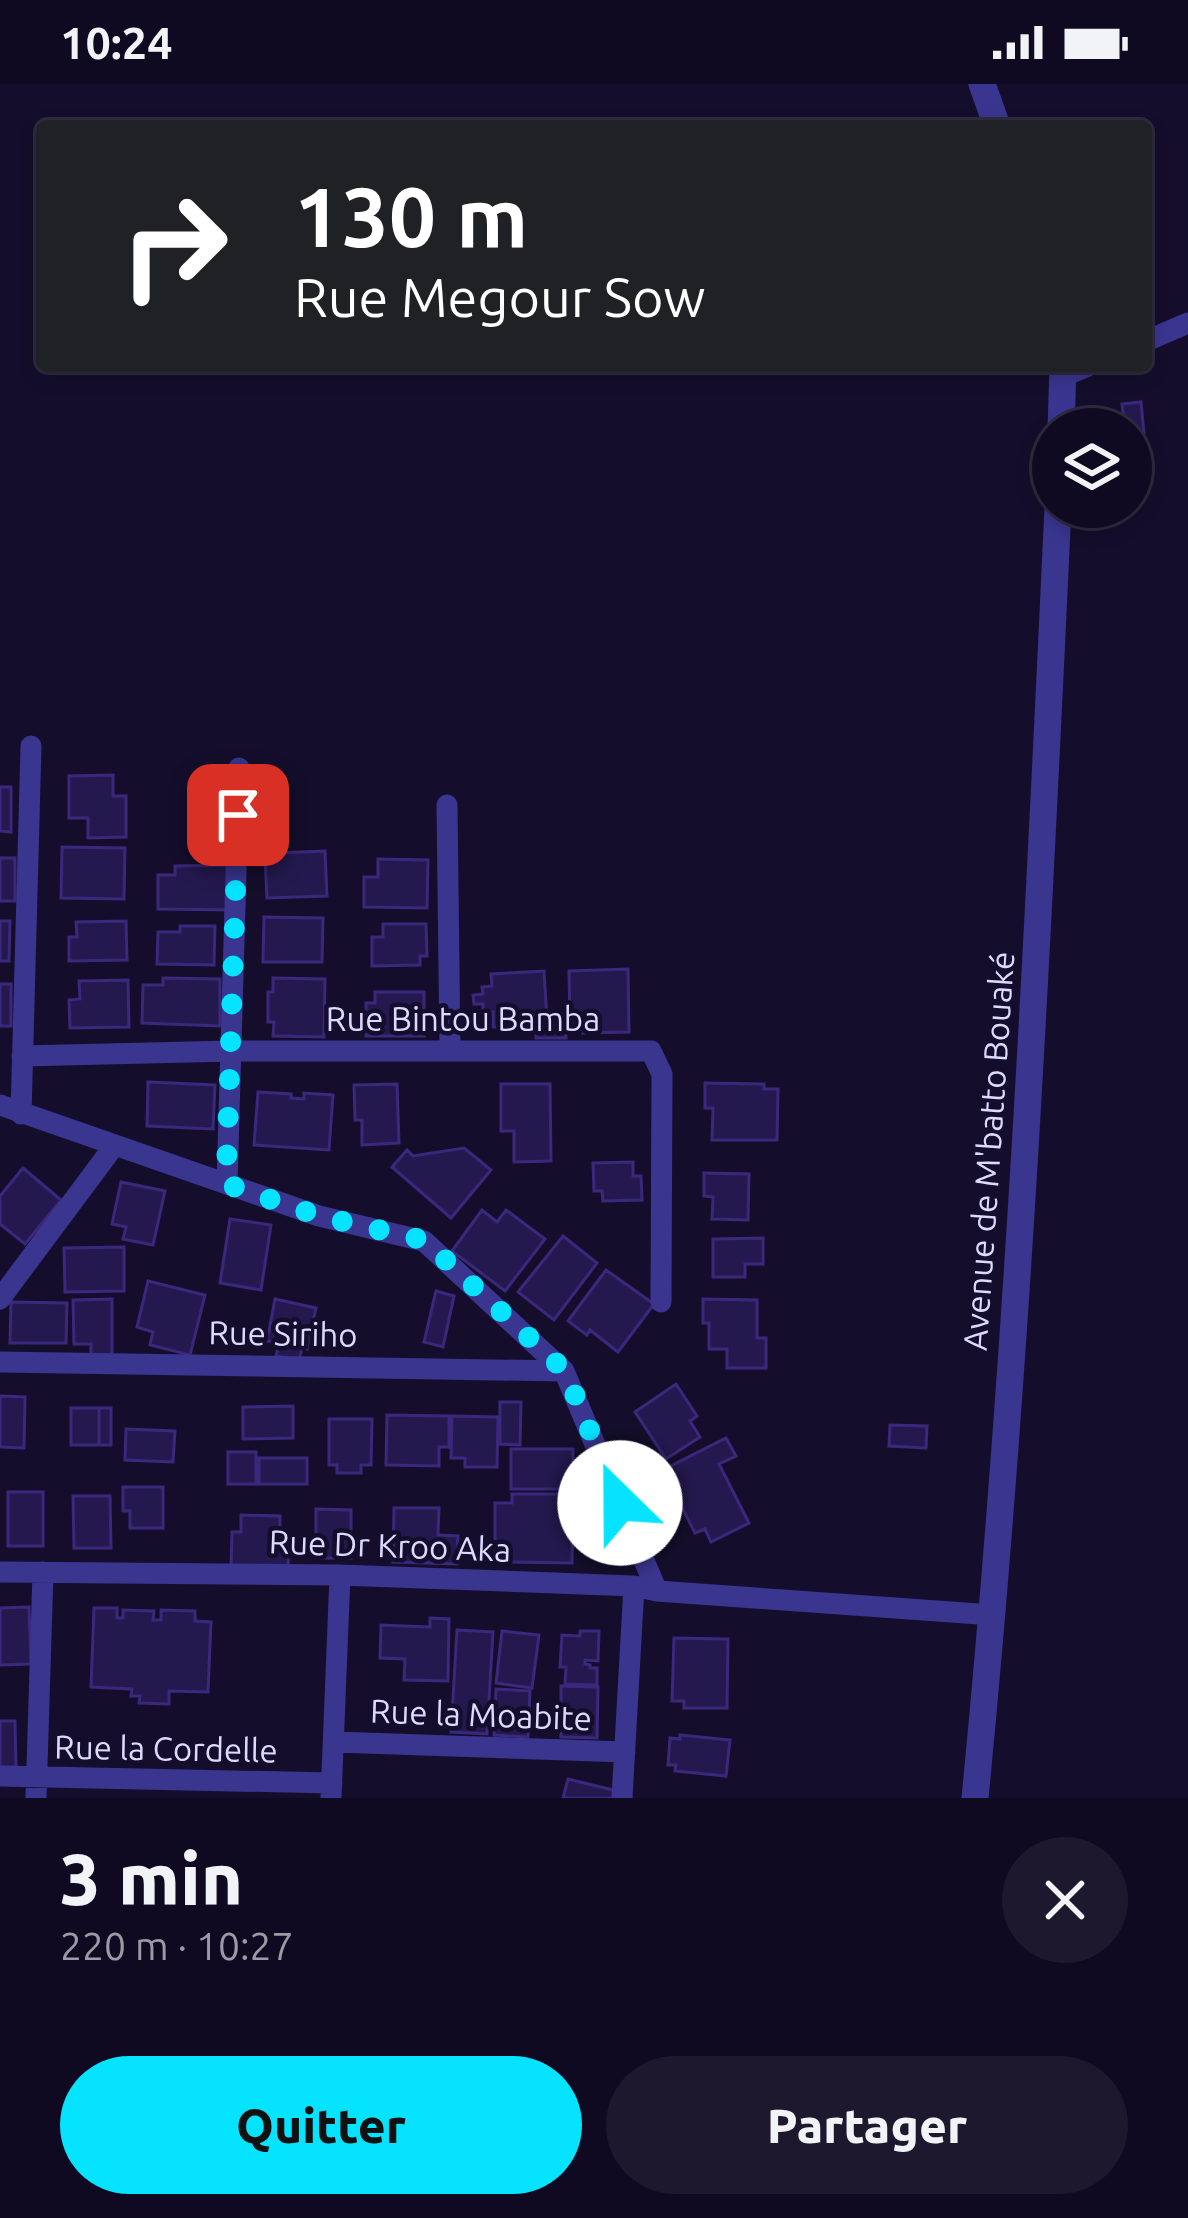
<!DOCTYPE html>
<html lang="fr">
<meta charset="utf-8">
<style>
:root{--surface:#0f0a21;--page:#1d182e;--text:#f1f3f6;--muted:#9b9aa5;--line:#2f2b3f;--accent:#06e3ff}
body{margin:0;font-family:Ubuntu,sans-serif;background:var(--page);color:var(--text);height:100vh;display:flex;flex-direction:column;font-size:45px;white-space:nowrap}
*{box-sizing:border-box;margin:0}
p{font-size:39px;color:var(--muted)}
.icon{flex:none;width:66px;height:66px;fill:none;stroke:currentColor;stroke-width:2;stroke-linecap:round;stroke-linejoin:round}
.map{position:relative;height:1714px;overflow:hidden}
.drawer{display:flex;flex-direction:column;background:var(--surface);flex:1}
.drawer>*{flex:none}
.top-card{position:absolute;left:36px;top:36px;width:1116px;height:252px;border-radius:12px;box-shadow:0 6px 18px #0003,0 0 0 3px var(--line);background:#202124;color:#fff;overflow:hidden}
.buttons{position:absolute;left:1032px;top:324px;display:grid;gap:24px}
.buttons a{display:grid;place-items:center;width:120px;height:120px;border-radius:50%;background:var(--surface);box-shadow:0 6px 18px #0003,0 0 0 3px var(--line);font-size:60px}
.pin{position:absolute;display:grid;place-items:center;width:102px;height:102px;color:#fff;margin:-51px;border-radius:24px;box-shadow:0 6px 18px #0006}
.me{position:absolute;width:132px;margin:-66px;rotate:337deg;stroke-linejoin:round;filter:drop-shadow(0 0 9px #0008)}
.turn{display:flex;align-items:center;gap:42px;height:252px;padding:0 60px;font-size:54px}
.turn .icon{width:156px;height:156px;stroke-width:2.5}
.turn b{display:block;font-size:84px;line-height:102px}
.round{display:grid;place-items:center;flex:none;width:126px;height:126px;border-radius:63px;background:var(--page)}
.headline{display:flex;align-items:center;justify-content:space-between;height:204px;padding:0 60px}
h1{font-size:72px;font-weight:800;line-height:90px}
.cta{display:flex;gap:24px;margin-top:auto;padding:24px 60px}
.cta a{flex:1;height:138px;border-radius:72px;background:var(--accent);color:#111;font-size:48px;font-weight:800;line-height:138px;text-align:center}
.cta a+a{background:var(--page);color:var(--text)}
.status{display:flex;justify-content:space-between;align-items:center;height:84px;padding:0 60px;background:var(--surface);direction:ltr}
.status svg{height:33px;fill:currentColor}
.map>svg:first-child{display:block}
</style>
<div class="status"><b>10:24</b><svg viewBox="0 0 49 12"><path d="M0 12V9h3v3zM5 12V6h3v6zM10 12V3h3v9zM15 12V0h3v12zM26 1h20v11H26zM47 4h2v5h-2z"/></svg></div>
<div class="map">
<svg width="1188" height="1714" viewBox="0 0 1188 1714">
<rect width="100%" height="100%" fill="#140e2c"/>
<path fill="#24194f" stroke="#3a287d" stroke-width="3" d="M1141 318 1144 349 1131 351V345H1125L1122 320Z
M113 691V712H126V753L88 754V734H69V692Z
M0 703H11V748L0 747Z
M62 763 125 764 124 815 61 814Z
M325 767 327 812 267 814 265 775H277V769Z
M0 774H15V817H0Z
M378 775 428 776 427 824 364 823V793H378Z
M233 781 234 826 158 825V791H175V782Z
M264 833 323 834 322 878H263Z
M0 837H10L9 877H0Z
M126 837 127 876 69 877V853H77L76 838Z
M383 840H426L427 872H420V881L372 882V853H383Z
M180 842H215L214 881 157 880 158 848H180Z
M628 885 629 948 583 949V940H570L569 887Z
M544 887 547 936H539V941L493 943V928H483V920H474L473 911 483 910 482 903 492 902 491 890Z
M163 894 220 895V942L142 939 143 901H163Z
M273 894 325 895 324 953 273 952 274 938H268V908H273Z
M128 896 129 943 70 944 69 916 80 915 79 897Z
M0 900H11V942H0Z
M375 908H424V952H366V919H375Z
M548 936H566V954H536V942H548Z
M148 998 215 1001 213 1045 147 1042Z
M705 999 764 1000V1005H778L777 1056H712L713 1024H705Z
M397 1000 399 1059 362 1061V1036H355L354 1001Z
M501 1000H550L551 1077 514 1078V1047H501Z
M258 1008 291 1010V1014L304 1015V1009L333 1011 329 1066 254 1061Z
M464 1064 491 1086 451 1134 392 1083 407 1066 413 1072Z
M633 1078V1092H641L642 1116 603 1117 602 1107H594L593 1079Z
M23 1084 61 1116 25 1160 0 1140V1112Z
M704 1089 749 1090 748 1136 712 1135 713 1113 704 1112Z
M121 1098 165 1107 153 1161 123 1155 126 1143 112 1140Z
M482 1126 497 1138 506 1126 545 1155 505 1207 452 1167Z
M230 1135 271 1141 261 1206 220 1199Z
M563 1152 597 1179 554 1236 518 1208Z
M763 1154V1180H745V1193H713V1155Z
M124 1163V1207L65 1208 64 1164Z
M606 1186 654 1220 618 1268 590 1246 587 1251 568 1237Z
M148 1197 205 1211 190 1271 150 1261 153 1248 137 1243Z
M436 1207 454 1212 443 1263 424 1258Z
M112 1215V1271H91V1260H74L73 1216Z
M275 1215 316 1224 307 1265 302 1264 299 1277 276 1272 279 1259 267 1257Z
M703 1215 757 1216V1254H766V1284H727V1265H709V1239H703Z
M11 1218 67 1219 66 1259H10Z
M676 1300 697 1332 690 1337 700 1353 666 1375 635 1328Z
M0 1312 25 1313 24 1364 0 1363Z
M500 1318H521L520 1361 500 1360Z
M293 1322V1354L243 1355V1323Z
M71 1324H99V1361H71Z
M99 1324H111V1361H99Z
M387 1331 449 1332V1363H439V1382L386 1381Z
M452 1332 498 1333 497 1383H465V1374H451Z
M329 1335H372L371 1381H361V1389H337V1381H329Z
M890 1341 927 1342 926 1364 889 1362Z
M126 1345 175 1347 173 1378 125 1376Z
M726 1354 736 1372 719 1380 749 1439 711 1458 705 1445 695 1449 663 1386Z
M511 1365H573V1405H511Z
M228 1368H256V1400H228Z
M259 1374H307V1400H259Z
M123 1403H163V1444H130V1427H123Z
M8 1408H43V1462H8Z
M512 1410H573L572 1479 505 1478V1473H495V1419H512Z
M73 1412H110L111 1464H74Z
M394 1424H439L438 1451 458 1452 457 1480 393 1478Z
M316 1425 351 1426V1474H316Z
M241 1431 280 1432V1451H289L288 1485 231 1484 232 1448H241Z
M29 1523 31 1580 0 1581V1524Z
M94 1524H117V1534H123V1526L154 1527 153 1536H161V1526L195 1527V1537L211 1538 208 1608 169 1607V1620L139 1619 140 1612H131L132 1605 91 1603Z
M430 1534 449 1535 448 1597 404 1596 405 1575 380 1574 381 1541 430 1543Z
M457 1546 493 1548 487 1650 451 1648Z
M502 1547 539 1551 532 1604 496 1599Z
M580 1547H599L598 1577 585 1576V1580L590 1581V1584H597V1601L565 1600 566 1583H560L562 1551 580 1552Z
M674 1554 728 1555 727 1624H684V1617H672Z
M561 1602 598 1603 597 1654 561 1653Z
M496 1605 530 1607 528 1653 494 1651Z
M0 1637H15L16 1683H0Z
M680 1651 730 1656 726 1692 675 1687 676 1681H668L670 1654 680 1655Z
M568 1695 621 1708 620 1714H563Z"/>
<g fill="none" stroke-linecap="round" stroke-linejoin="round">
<path stroke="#3a358f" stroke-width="21" d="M1146 257 1188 239
M1064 292 1088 282
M447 721 450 967
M22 972 231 967H651L662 990 661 1218
M0 1021 319 1132 424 1157 564 1287 657 1507
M21 1030 31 662
M227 1100 239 684
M0 1215 114 1062
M0 1278 564 1287
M0 1488 340 1491 634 1502 657 1507 993 1531
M335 1658 625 1668
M0 1692 332 1699
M36 1714 43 1488
M331 1714 340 1491
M622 1714 634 1502"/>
<path stroke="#3a358f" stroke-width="27" d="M982 0 997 42
M1061 345 1063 282
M975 1714C1017 1285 1038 854 1058 423"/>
</g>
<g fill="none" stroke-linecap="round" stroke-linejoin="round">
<path stroke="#06e3ff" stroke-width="21" stroke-dasharray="0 37.8" d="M238 731 226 1100 319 1132 424 1156 565 1287 620 1419"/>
</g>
<g text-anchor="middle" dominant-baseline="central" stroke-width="9" stroke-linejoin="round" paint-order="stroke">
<g font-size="33" fill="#dedaff" stroke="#140e2c">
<text x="463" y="934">Rue Bintou Bamba</text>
<text transform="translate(988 1067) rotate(-86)">Avenue de M'batto Bouaké</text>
<text transform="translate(283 1249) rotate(1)">Rue Siriho</text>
<text transform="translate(390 1461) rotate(2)">Rue Dr Kroo Aka</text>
<text transform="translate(481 1630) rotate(2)">Rue la Moabite</text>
<text transform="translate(166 1664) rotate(1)">Rue la Cordelle</text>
</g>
</g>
</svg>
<div class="buttons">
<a><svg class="icon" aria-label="layers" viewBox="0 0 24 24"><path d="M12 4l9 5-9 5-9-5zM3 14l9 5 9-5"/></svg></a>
</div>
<div class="pin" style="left:238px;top:731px;background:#d93025"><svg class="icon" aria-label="arrive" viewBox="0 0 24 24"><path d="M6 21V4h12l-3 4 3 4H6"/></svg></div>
<svg class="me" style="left:620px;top:1419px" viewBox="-20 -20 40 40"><circle r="19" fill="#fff"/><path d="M0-13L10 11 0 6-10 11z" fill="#06e3ff"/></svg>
<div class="top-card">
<div class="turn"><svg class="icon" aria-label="right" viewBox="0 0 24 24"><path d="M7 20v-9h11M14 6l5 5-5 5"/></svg><div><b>130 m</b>Rue Megour Sow</div></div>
</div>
</div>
<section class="drawer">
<div class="headline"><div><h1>3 min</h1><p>220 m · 10:27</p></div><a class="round"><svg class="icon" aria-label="close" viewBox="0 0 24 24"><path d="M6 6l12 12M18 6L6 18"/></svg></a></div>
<div class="cta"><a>Quitter</a><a>Partager</a></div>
</section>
